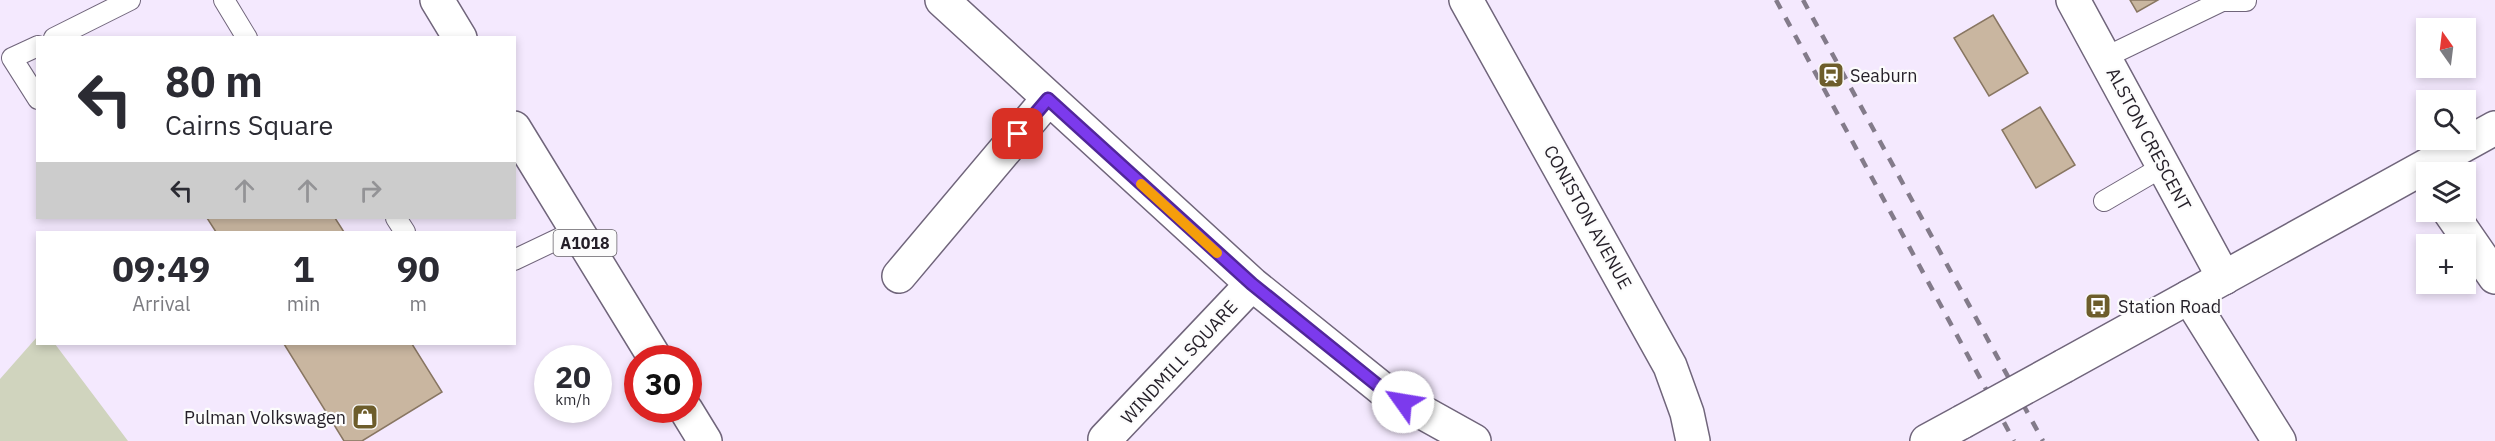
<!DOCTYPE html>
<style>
:root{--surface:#fff;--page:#f2f2f3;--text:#2b2b33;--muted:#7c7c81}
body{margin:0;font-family:"IBM Plex Sans",sans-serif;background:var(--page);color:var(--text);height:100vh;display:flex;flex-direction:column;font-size:22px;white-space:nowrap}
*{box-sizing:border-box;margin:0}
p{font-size:20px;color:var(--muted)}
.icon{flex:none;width:33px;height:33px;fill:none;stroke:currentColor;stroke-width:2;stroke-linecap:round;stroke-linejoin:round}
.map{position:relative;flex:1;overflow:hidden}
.side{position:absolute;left:36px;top:231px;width:480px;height:114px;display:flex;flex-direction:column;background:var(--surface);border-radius:0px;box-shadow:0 3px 9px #0003}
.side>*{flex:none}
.hud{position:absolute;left:36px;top:36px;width:480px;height:183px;border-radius:0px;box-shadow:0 3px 9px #0003;background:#fff;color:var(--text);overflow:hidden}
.needle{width:39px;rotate:346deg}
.tools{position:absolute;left:2416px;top:18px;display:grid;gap:12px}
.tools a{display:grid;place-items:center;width:60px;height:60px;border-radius:0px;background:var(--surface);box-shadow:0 3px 9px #0003;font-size:30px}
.speed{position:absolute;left:534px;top:345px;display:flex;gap:12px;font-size:30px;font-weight:700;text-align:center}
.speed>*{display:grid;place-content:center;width:78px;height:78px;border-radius:50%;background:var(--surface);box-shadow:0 3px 9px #0003;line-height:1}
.speed small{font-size:15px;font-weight:400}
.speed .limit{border:9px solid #d22;background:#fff;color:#111}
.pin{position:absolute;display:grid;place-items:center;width:51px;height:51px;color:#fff;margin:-26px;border-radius:12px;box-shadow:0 3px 9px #0006}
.me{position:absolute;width:66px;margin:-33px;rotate:302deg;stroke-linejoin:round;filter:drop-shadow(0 0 4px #0008)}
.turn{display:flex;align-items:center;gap:21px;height:126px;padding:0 30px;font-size:27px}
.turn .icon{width:78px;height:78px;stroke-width:2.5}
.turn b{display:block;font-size:42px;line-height:51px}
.lanes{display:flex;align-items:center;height:57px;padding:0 30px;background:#0003;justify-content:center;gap:30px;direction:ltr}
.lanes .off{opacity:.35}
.eta{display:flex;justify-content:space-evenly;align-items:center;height:102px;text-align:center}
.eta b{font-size:36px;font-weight:700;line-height:42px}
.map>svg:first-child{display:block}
</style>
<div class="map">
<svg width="2495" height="441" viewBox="0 0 2495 441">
<rect width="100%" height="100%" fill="#f4e9fe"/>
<path fill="#d0d4be" d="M37 337 38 344H55L128 441H0V379Z"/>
<path fill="#c9b6a0" stroke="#887662" stroke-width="1.5" d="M2130 0H2158L2137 12Z
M1993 15 2028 73 1989 96 1954 38Z
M2040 107 2075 165 2036 188 2002 130Z
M207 218H335L344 232H216Z
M284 344H412L442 392 362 441H344Z"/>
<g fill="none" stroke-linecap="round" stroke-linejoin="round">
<g stroke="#70657b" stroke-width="22">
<path id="service" d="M224 0 247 38
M54 38 130 0
M38 46 12 58 38 99
M2106 57 2222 1H2246
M2104 201 2164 166
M396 218 405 232
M514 260 577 230"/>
</g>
<g stroke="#70657b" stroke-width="36">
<path id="minor" d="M942 0 1252 284 1386 392 1474 441
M1466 0 1670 366 1687 413 1693 441
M2073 0 2224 278
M2450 212 2495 277
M899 276 1048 99
M2189 297 2279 441
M1105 439 1252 284"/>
</g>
<g stroke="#70657b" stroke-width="36">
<path id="secondary" d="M2064 366 2495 128
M1927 441 1962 422"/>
</g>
<g stroke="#70657b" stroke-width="36">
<path id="trunk" d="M437 0 460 38
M514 128 655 358
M686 410 705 441"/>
</g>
<use href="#service" stroke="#fff" stroke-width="20"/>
<use href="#minor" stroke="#fff" stroke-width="33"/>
<use href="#secondary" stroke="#fff" stroke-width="33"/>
<use href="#trunk" stroke="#fff" stroke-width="33"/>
<path stroke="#837b8a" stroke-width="4.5" stroke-dasharray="10 10" stroke-linecap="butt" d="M1776 0 2014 441
M1803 0 2043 441"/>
<g stroke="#70657b" stroke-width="36" stroke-linecap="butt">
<path id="secondary-bridge" d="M1962 422 2064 366"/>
</g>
<use href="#secondary-bridge" stroke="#fff" stroke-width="33"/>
</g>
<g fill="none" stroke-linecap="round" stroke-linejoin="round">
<g stroke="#51269a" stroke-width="15">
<path id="route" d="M1018 134 1048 99 1252 284 1386 392 1403 402"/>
</g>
<use href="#route" stroke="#7c3aed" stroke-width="10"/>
<path stroke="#f59e0b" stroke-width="10" d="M1141 184 1217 253"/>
</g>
<defs>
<g id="station-square" transform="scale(1.35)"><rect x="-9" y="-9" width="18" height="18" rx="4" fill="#6d5d2b" stroke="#fcfcfc"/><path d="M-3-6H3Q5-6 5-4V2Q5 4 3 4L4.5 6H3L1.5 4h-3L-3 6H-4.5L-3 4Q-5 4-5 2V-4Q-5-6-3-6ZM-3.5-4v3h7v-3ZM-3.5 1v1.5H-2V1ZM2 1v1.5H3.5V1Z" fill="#fff"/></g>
<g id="bus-square" transform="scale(1.35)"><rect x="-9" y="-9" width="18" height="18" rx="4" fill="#6d5d2b" stroke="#fcfcfc"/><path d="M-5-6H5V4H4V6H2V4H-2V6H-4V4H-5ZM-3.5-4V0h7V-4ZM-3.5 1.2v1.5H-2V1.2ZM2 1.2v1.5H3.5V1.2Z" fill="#fff"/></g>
<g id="shop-square" transform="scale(1.35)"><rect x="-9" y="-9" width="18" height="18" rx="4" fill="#6d5d2b" stroke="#fcfcfc"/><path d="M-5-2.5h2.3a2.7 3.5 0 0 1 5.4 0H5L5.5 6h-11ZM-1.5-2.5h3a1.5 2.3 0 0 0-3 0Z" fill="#fff"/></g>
</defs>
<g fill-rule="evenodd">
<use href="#station-square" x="1831" y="75"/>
<use href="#bus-square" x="2098" y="306"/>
<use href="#shop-square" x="365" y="417"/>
</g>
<g text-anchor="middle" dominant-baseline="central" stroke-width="4.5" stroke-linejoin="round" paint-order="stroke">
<rect fill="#fcfcfc" stroke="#656168" stroke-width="1.5" x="553.5" y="230" width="63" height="26" rx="4.5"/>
<g font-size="16" font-weight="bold" fill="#241f28">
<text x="585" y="243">A1018</text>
</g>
<g font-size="18" fill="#241f28" stroke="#fcfcfc" text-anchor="start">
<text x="1850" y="75">Seaburn</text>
<text x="2118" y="306">Station Road</text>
<text x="346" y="417" text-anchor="end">Pulman Volkswagen</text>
</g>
<g font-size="18" fill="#241f28" stroke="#fcfcfc">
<text transform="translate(2149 139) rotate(62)">ALSTON CRESCENT</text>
<text transform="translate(1588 217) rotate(61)">CONISTON AVENUE</text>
<text transform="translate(1179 362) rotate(-47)">WINDMILL SQUARE</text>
</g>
</g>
</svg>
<div class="tools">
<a><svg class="needle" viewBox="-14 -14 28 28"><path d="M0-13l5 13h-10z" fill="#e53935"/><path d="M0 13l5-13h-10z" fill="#7c7c81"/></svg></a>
<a><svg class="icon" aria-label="search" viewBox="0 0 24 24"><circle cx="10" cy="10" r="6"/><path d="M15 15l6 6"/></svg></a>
<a><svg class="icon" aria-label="layers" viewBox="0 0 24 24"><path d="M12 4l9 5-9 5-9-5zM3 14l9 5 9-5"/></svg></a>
<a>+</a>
</div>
<div class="speed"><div>20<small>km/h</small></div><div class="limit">30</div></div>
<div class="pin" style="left:1018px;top:134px;background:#d93025"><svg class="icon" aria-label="arrive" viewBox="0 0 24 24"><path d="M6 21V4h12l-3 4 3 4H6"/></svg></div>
<svg class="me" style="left:1403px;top:402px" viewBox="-20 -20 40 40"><circle r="19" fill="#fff"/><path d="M0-13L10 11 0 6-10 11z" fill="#7c3aed"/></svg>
<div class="hud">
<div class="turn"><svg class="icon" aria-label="left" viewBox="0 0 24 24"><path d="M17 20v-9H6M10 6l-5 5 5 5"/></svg><div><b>80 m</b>Cairns Square</div></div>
<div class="lanes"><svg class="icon" aria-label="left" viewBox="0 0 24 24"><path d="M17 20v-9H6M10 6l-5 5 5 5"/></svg><svg class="icon off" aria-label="ahead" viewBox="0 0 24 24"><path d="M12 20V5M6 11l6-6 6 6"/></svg><svg class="icon off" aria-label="ahead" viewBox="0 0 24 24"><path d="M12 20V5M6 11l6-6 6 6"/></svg><svg class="icon off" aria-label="right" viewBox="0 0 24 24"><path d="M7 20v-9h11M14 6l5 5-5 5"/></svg></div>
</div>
<section class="side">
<div class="eta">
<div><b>09:49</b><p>Arrival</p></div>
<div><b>1</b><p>min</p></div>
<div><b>90</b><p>m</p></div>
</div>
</section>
</div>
